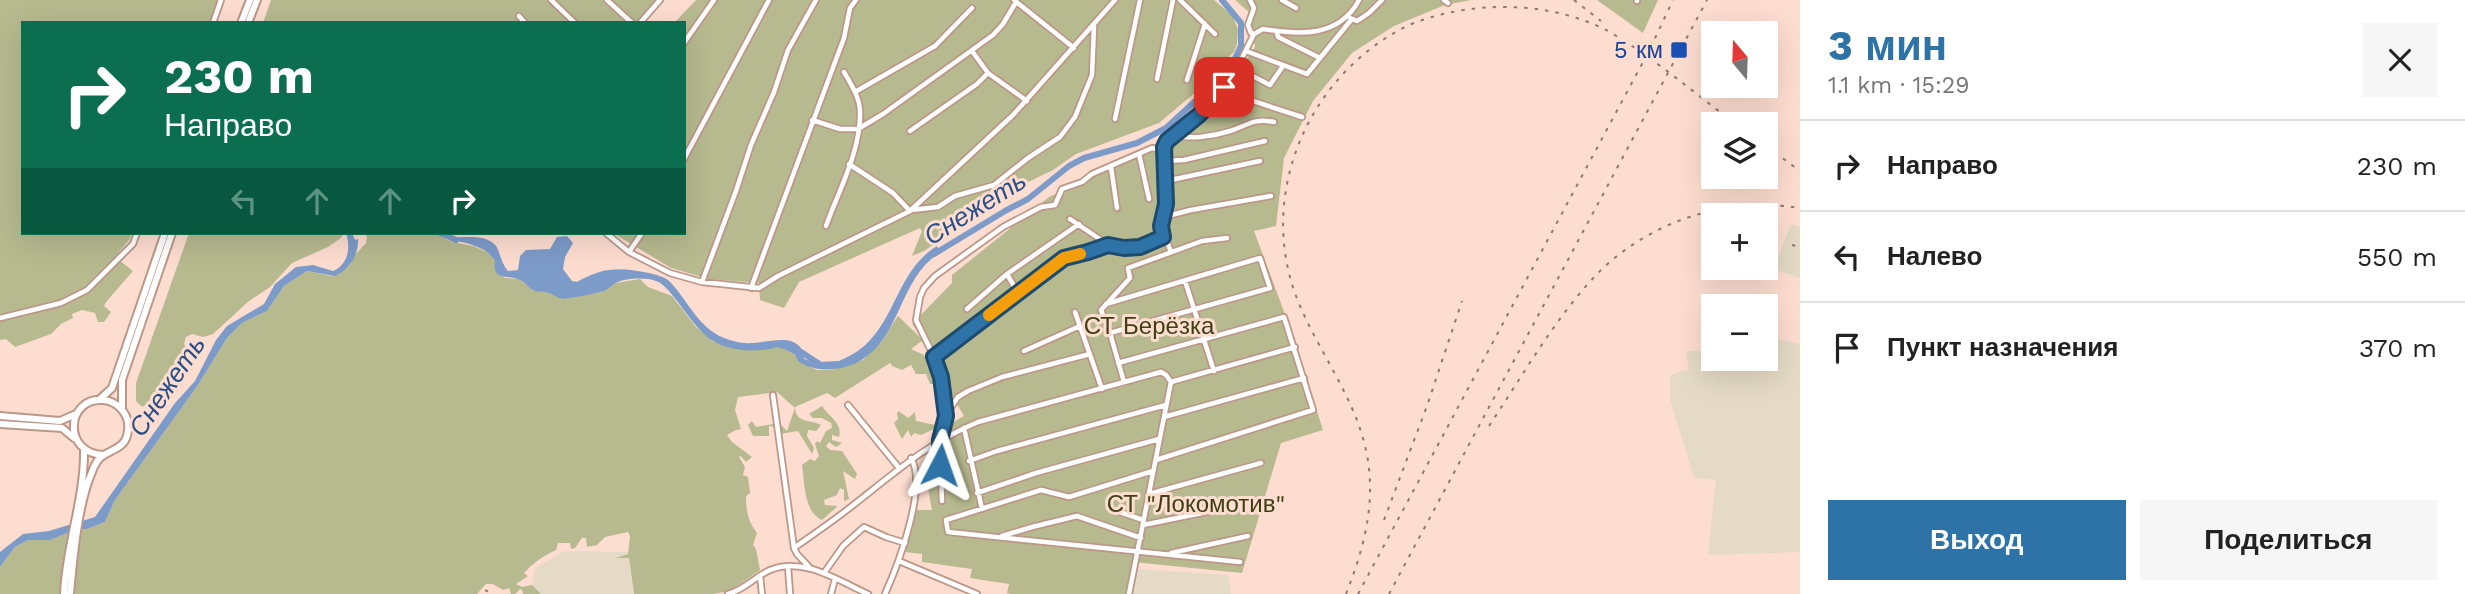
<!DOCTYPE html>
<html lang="ru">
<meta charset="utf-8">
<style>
:root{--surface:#fff;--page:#f6f6f6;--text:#222;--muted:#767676;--line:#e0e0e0;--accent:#2d73a7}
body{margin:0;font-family:"Work Sans",sans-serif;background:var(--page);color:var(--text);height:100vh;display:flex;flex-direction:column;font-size:26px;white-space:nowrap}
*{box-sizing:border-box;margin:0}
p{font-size:23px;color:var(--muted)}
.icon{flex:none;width:38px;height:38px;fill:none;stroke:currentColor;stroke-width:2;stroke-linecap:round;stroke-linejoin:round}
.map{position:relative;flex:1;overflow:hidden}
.drawer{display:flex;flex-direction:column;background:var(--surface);width:665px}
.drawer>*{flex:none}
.guide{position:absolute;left:21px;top:21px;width:665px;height:214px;border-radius:0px;box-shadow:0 7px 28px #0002;background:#0b6e4f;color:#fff;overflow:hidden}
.needle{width:46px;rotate:341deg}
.controls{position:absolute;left:1701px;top:21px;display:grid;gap:14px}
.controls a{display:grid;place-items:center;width:77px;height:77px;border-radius:0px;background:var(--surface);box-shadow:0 7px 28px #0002;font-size:35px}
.pin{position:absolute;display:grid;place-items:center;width:60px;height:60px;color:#fff;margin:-30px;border-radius:14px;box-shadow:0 4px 10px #0006}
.me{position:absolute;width:77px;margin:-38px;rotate:4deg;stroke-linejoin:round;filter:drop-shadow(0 0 5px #0008)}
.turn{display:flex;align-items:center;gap:24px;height:147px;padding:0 28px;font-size:32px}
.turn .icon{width:91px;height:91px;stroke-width:2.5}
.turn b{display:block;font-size:49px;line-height:60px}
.lanes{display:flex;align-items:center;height:66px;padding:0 28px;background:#0003;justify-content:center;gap:35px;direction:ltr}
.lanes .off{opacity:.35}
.round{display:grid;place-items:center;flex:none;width:74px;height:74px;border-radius:0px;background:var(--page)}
.overview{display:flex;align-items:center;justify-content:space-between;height:119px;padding:0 28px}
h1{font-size:42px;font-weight:700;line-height:52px;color:var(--accent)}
.primary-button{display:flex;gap:14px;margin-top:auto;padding:14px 28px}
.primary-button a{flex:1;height:80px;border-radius:0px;background:var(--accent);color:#fff;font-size:28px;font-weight:700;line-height:80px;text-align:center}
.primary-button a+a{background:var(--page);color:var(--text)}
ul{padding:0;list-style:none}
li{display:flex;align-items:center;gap:21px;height:91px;padding:0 28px;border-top:2px solid var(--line)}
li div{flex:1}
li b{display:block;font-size:26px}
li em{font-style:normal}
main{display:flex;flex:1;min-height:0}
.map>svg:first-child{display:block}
</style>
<main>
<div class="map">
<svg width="1800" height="594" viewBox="0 0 1800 594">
<rect width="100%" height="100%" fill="#fdddd0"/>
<path fill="#e4dac5" d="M1791 224 1800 227V278L1774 269Z
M1771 338 1800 344V552L1708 555 1716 480 1694 478 1670 399V375L1689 369 1685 351H1713V359H1766V341Z
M565 551 628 552 633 594H531L535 568Z
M1135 569 1228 575 1231 594H1130Z"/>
<path fill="#b7ba8f" d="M0 0H218L210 23H23V233H132L129 240 115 257 133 271 106 302 104 306 111 312 104 322H98L95 313 82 310 72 314 73 318 61 324 51 334 15 347 6 339 0 340Z
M271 0H659L639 23H263Z
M696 0H1214L1232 15 1238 29 1237 44 1234 52 1221 63 1203 86 1159 123 1076 154 1053 170 1018 187 924 251 912 256 922 231 920 228 799 282 784 308 760 300 759 283 709 279 671 268 613 233H684V23H674Z
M1235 0H1471L1445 5 1394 26 1352 53 1313 101 1284 158 1276 226 1254 231 1292 333 1323 430 1281 443 1242 573 1133 562 1127 594H1011L1007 593 1009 584 970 578 972 569 922 562V554L905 552 914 510H932L926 477H940L941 443 950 437 948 434 950 424 964 416 948 389 936 356 912 324 952 283V275L1049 197 1166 142 1224 91 1255 47 1249 12Z
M1597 0H1658L1643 33Z
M189 233H343L341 238 328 247 292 263 270 287 249 301 213 334 203 337 192 334 186 337 184 344 192 358C189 373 181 390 169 400 162 406 158 407 153 416L148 415 147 404 142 407 136 401V383Z
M365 233H433L452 242 473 246 487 252 495 260 498 271 505 278 519 279 532 290 548 292 564 299 602 292 616 283 640 279 648 287 672 296 696 327 712 341 740 350 780 347 795 354 800 362 817 370H831L863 360 881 342 898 316 923 340 911 349 924 355 928 368 937 374 933 384H930L926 374H916L911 365 902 370 892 366 890 363 835 398 827 393 795 407C796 424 810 419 821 425L816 431 808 430 807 436 814 448 812 454 798 431 780 434 776 427 769 426V436H753L748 425 752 421 756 427 779 423 787 431 795 408 777 392 738 397 735 410 741 429 736 430 727 435 732 442 752 457 746 462 741 456 739 457 745 467 743 475 748 477 750 493 746 496C746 510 748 522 757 533L753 545 756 549 760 570 730 591 713 594H634L629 558H616L628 554 630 536 628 532 605 537 597 545 587 547 586 538H582L575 548 571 549 570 543H558L556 550C543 556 533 563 524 573L528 576 516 584 522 587 532 585 541 594H523L522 590 520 589 515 594H511L509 588 503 590 493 584H486L477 594H0V567L15 547 28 540H50L75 530 87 529 105 522 115 500 198 385 227 338 242 323 267 311 284 286 307 271 332 276 349 266 355 255 366 243 367 237Z
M822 406C829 417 843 423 839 437L832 435V440L842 443 836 447 829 442 826 446 830 450 842 451 857 474 855 479 843 471 849 499 844 501V490L840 488 837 495 824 500 825 505 838 506 822 520C803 511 805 483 802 465L810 459 815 461 819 456 815 444 817 441 820 443 826 431 832 428 831 423 822 418H813L809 414Z
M899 411 908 418 915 412 916 421 940 426 921 435 914 433 911 437 908 430 902 439 894 423 898 419 897 413Z"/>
<path fill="#7d9bc9" d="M346 233H352L355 240 358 239C359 254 350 269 335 276L307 271 284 286 267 311 242 323 227 338 198 385 115 500 105 522 87 529 75 530 50 540H28L15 547 0 567V552L23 534 49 531 95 517 175 403 195 381 216 340 227 326 264 304 275 284 296 267 313 265 333 271C348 265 351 248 346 233Z
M433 233C441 233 446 237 454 237 467 238 486 234 496 246 500 252 501 263 508 271L518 270 520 256 526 250 550 249 557 237 567 236 573 243 565 257 563 269 572 281 577 282C603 267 619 267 649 273 659 276 665 276 672 284 689 303 699 328 724 338 732 341 743 344 751 343 764 343 787 335 798 345 803 349 803 354 804 359 811 361 818 365 825 365 831 365 835 363 841 360 897 338 890 275 937 246L940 253C900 276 901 338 860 361 842 371 816 373 799 362 797 360 797 356 794 354 793 353 783 348 780 348 775 347 775 348 770 349 750 352 731 351 713 341 692 329 672 286 656 281 645 277 624 278 614 284 610 287 606 291 601 292 589 295 576 297 564 299 557 298 555 295 549 293 545 291 538 293 533 290 528 288 525 282 520 280 508 274 492 282 495 260 492 258 490 254 487 252 472 241 449 242 433 233Z"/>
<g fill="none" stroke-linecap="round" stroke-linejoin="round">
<path stroke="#7d9bc9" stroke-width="6" d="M441 233 456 240
M934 254 1005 211 1028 199 1069 166 1084 158 1137 143 1166 128 1230 69 1241 46V23L1222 0
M798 350 821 365 838 364"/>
<g stroke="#bc9788" stroke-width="8">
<path id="minor" d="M551 0 575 23
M607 0 632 23
M1014 0 1074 48
M1180 0 1215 34
M1250 0 1254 8 1248 25 1251 33 1254 34
M1282 0 1296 8
M1444 0 1448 3
M1637 0V1
M519 16 525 23
M1350 18 1357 21 1369 13 1382 0
M213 23 221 0
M640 23 660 0
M1277 33 1278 37 1320 58
M684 43 714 0
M972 51 988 73 1027 101
M1246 51 1307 74 1351 20
M1237 68 1270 85 1283 66
M1157 79 1173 0
M1187 80 1205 24
M1224 87 1244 98 1302 117
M855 92 935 46 972 8
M1115 119 1140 0
M812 120 840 129H858L883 114 993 35 1003 24 1016 2
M910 131 977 84 988 73
M1174 135C1190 140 1214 136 1230 131 1249 125 1252 118 1274 122
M1139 154 1149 199
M684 159 769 0
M1164 161 1184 160 1265 141
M849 164 893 193 910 211
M1111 167 1117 208
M1166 181 1260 161
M911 210 938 207 955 196 994 185 1028 158 1060 137 1075 117 1092 75 1094 26
M1163 217 1191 210 1271 196
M1070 219 1107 244
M826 226C839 190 861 150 860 112 860 98 851 84 844 72
M606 233 629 252 670 273 702 282 759 288 778 276 910 211 1013 115 1115 0
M629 252 642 233
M1171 252 1161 226 1166 204 1164 147 1167 141 1199 115 1224 87 1237 68 1254 34 1263 29C1299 35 1339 38 1359 0
M1007 274 1018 293
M1185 281 1214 371
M702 282 736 191 751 145 774 92 788 50 816 0
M751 288 844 38 850 8 856 0
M1106 304 1260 258 1270 288 1110 333
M967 309 1007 274 1079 224
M1075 312 1102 389
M0 318 61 303 87 290 133 244 137 233
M1024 351 1080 326
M934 357 1064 258 1088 252 1108 245 1131 248 1140 247 1163 237
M1118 363 1284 317 1313 410 1156 460
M1124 382 1110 333 1101 310 1130 278 1128 268 1202 241 1227 238
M1171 382 1295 347
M773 395 794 548 797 554 810 568
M848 405 899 468
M946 415 958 397 968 391 1002 377 1090 354
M1164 417 1304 378
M964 428 982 509
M969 461 997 451 1166 405
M1153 471 1069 497 1041 490 946 520 948 532 1240 562
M977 493 1036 473 1159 439
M1149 494 1261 463
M942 501 940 440 946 416 941 377 934 357 916 320 920 297 924 288 935 276 1003 227 1041 207 1055 205 1062 189 1082 182 1092 174 1152 148 1163 150
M1117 511 1143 520
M1143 525 1256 502
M1002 536 1032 527 1077 516 1141 538
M794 548C811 536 827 525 843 513 889 478 923 445 978 422L1161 372 1166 375 1171 382
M1171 553 1248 536
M899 561 977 594
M788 566 790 594
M824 573 843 546 864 527 886 537 905 543
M760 576 762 594
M728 594C744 590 756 576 770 570 803 556 839 581 868 594
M831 594 835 579
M885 594C898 565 928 486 911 458
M1129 594 1171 382"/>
</g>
<g stroke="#bc9788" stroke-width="10">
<path id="major" d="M241 23 250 0
M248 23 257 0
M99 400 112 388 165 233
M122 409V380L172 233
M0 416 60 421 76 414
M0 424 62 428 74 438
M64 594C66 545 85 498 84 449
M70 594C73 560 78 503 92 472 94 466 98 458 104 455 116 448 127 446 128 430 130 415 118 401 103 400 66 397 62 454 104 455"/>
</g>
<use href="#minor" stroke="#fff" stroke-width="4.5"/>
<use href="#major" stroke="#fff" stroke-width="6"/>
<path stroke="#8f796f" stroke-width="2" stroke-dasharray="3.5 7" stroke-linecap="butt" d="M1574 0 1601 21
M1766 146 1800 171
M1792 245 1800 247
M1489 426C1523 375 1555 318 1598 273 1650 221 1727 196 1800 208
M1384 520 1427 406 1462 301
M485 590 492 594
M1346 594C1364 548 1376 504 1367 455 1356 397 1317 351 1296 296 1257 191 1310 73 1409 25 1470 0 1549 0 1608 31 1653 57 1694 93 1736 124
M1358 594 1650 49 1673 0
M1389 594 1707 0"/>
</g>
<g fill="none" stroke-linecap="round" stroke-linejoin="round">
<g stroke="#1d4b6d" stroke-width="18">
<path id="route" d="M940 465V440L946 416 941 377 934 357 1064 258 1088 252 1108 245 1124 248 1140 247 1163 237 1161 226 1166 204 1164 147 1167 141 1199 115 1224 87"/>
</g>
<use href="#route" stroke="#2d73a7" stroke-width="12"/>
<path stroke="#f59e0b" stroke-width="12" d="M989 315 1064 258 1080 254"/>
</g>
<rect fill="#1a4fb4" stroke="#fdddd0" stroke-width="2.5" x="1670" y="41" width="18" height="18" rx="3.5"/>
<g text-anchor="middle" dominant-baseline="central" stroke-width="6" stroke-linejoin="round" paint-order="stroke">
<g font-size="24" fill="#164399" stroke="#fdddd0" text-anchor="end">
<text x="1663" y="50">5 км</text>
</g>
<g font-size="24" fill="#3e3f13" stroke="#fdddd0">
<text x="1149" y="326">СТ Берёзка</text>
<text x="1196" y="504">СТ "Локомотив"</text>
</g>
<g font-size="26" font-style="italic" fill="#284e88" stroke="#fdddd0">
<text transform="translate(975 208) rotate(-32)">Снежеть</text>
<text transform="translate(167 386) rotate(-56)">Снежеть</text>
</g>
</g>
</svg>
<div class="controls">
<a><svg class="needle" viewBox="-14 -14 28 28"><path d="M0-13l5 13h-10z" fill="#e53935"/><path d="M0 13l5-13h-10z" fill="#767676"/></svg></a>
<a><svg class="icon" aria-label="layers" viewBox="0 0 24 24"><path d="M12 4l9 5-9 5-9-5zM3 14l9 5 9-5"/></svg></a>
<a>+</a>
<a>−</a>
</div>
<div class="pin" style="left:1224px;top:87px;background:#d93025"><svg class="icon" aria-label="arrive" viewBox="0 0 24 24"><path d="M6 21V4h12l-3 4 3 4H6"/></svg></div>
<svg class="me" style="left:940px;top:465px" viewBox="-20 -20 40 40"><path d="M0-17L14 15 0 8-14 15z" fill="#2d73a7" stroke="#fff" stroke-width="4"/></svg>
<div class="guide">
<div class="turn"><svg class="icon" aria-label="right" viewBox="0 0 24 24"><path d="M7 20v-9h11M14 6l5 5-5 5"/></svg><div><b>230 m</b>Направо</div></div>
<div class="lanes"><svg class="icon off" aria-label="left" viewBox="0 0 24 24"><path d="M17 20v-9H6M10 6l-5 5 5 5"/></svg><svg class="icon off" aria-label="ahead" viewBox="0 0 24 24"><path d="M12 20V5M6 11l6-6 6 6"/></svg><svg class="icon off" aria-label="ahead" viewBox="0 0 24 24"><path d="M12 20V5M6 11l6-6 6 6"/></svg><svg class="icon" aria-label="right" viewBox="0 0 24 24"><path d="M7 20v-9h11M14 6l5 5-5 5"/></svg></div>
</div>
</div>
<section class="drawer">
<div class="overview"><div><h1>3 мин</h1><p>1.1 km · 15:29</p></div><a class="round"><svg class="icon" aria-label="close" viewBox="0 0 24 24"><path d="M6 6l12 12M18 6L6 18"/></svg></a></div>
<ul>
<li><svg class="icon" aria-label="right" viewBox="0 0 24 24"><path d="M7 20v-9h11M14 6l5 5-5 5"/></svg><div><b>Направо</b></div><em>230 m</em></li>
<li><svg class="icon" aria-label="left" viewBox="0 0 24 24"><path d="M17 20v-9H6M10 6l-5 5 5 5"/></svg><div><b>Налево</b></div><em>550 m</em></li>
<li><svg class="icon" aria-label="arrive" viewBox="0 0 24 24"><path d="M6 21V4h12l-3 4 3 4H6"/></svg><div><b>Пункт назначения</b></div><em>370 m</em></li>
</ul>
<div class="primary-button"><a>Выход</a><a>Поделиться</a></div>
</section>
</main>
